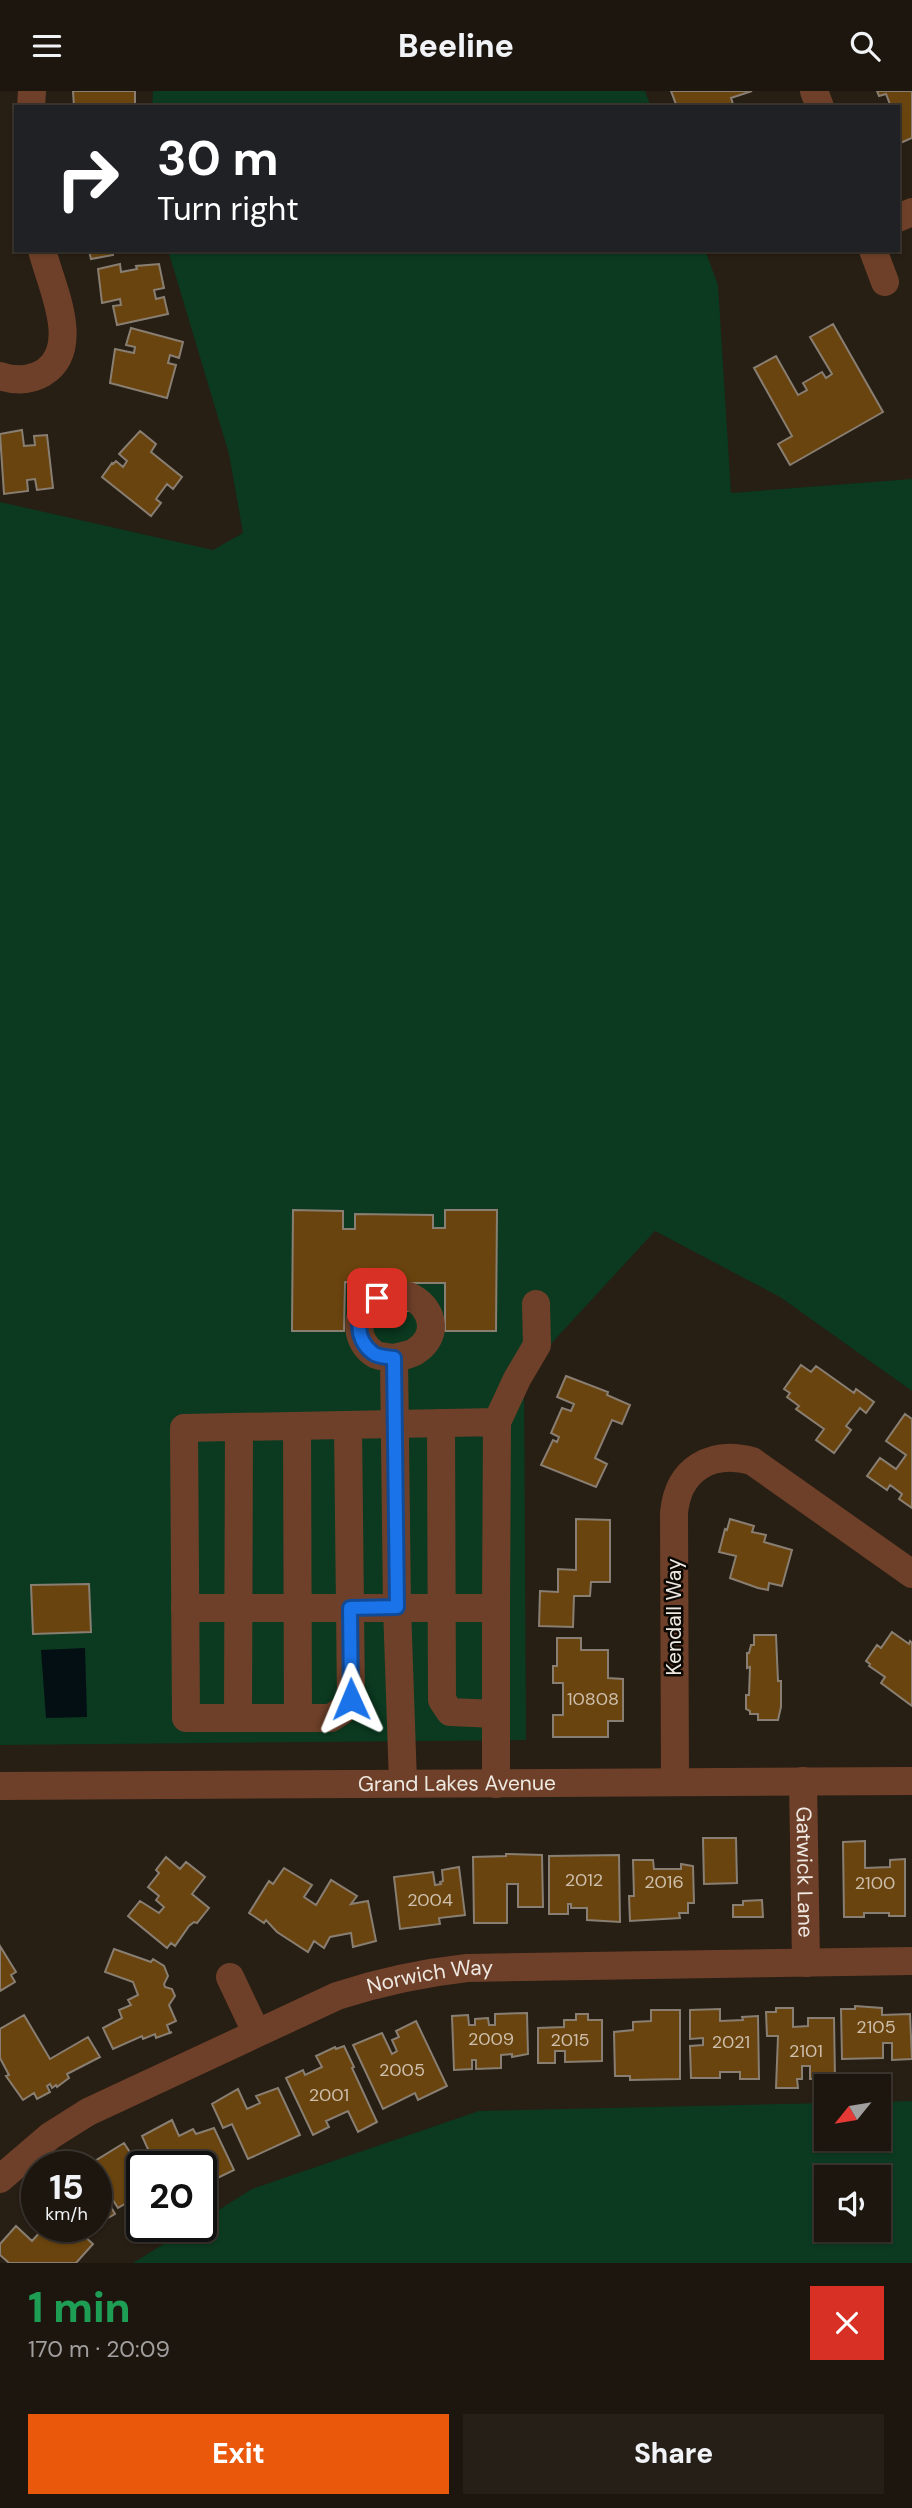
<!DOCTYPE html>
<meta charset="utf-8">
<style>
:root{--surface:#1d160f;--page:#251f18;--text:#f1f3f6;--muted:#a09f9e;--line:#3b352f;--accent:#ea580c}
body{margin:0;font-family:"DM Sans",sans-serif;background:var(--page);color:var(--text);height:100vh;display:flex;flex-direction:column;font-size:26px;white-space:nowrap}
*{box-sizing:border-box;margin:0}
p{font-size:23px;color:var(--muted)}
.icon{flex:none;width:38px;height:38px;fill:none;stroke:currentColor;stroke-width:2;stroke-linecap:round;stroke-linejoin:round}
.map{position:relative;height:2172px;overflow:hidden}
.panel{display:flex;flex-direction:column;background:var(--surface);flex:1}
.panel>*{flex:none}
.banner{position:absolute;left:14px;top:14px;width:886px;height:147px;border-radius:0px;box-shadow:0 2px 5px #0004,0 0 0 2px var(--line);background:#202124;color:#fff;overflow:hidden}
.needle{width:46px;rotate:240deg}
.fabs{position:absolute;left:814px;top:1983px;display:grid;gap:14px}
.fabs a{display:grid;place-items:center;width:77px;height:77px;border-radius:0px;background:var(--surface);box-shadow:0 2px 5px #0004,0 0 0 2px var(--line);font-size:35px}
.speed{position:absolute;left:21px;top:2060px;display:flex;gap:14px;font-size:35px;font-weight:700;text-align:center}
.speed>*{display:grid;place-content:center;width:91px;height:91px;border-radius:50%;background:var(--surface);box-shadow:0 2px 5px #0004,0 0 0 2px var(--line);line-height:1}
.speed small{font-size:18px;font-weight:400}
.speed .limit{border:4px solid #111;border-radius:10px;background:#fff;color:#111}
.pin{position:absolute;display:grid;place-items:center;width:60px;height:60px;color:#fff;margin:-30px;border-radius:14px;box-shadow:0 4px 10px #0006}
.me{position:absolute;width:77px;margin:-38px;rotate:359deg;stroke-linejoin:round;filter:drop-shadow(0 0 5px #0008)}
.turn{display:flex;align-items:center;gap:24px;height:147px;padding:0 28px;font-size:32px}
.turn .icon{width:91px;height:91px;stroke-width:2.5}
.turn b{display:block;font-size:49px;line-height:60px}
.round{display:grid;place-items:center;flex:none;width:74px;height:74px;border-radius:0px;background:var(--page)}
.head{display:flex;align-items:center;justify-content:space-between;height:119px;padding:0 28px}
h1{font-size:42px;font-weight:800;line-height:52px;color:#1e9e55}
.action{display:flex;gap:14px;margin-top:auto;padding:14px 28px}
.action a{flex:1;height:80px;border-radius:0px;background:var(--accent);color:#fff;font-size:28px;font-weight:800;line-height:80px;text-align:center}
.action a+a{background:var(--page);color:var(--text)}
header{display:flex;justify-content:space-between;align-items:center;height:91px;padding:0 28px;background:var(--surface);font-size:32px;font-weight:800}
.map>svg:first-child{display:block}
</style>
<header><svg class="icon" aria-label="menu" viewBox="0 0 24 24"><path d="M4 6h16M4 12h16M4 18h16"/></svg>Beeline<svg class="icon" aria-label="search" viewBox="0 0 24 24"><circle cx="10" cy="10" r="6"/><path d="M15 15l6 6"/></svg></header>
<div class="map">
<svg width="912" height="2172" viewBox="0 0 912 2172">
<rect width="100%" height="100%" fill="#271e14"/>
<path fill="#0b3a20" fill-rule="evenodd" d="M153 0H645L651 16H152Z
M168 159H705L718 194 731 402 912 388V1300L780 1206 655 1140 524 1282 526 1649 0 1654V411L213 459 243 442 229 363Z
M912 2010V2172H133L193 2135H201V2130L252 2098 479 2020 826 2012V2048H878L879 2011ZM878 2086V2138H826V2086Z"/>
<path fill="#040f14" d="M85 1557 87 1626 46 1627 41 1559Z"/>
<path fill="#6a440e" stroke="#897e72" stroke-width="2" d="M73 0H135V15L74 16Z
M671 0H752L731 7 734 16H677Z
M877 0H912V47L898 53V16H891L886 3 879 5Z
M86 159H112L113 164 91 168 89 160Z
M120 173 121 181 137 178 136 175 159 173 164 197 154 199 156 208 164 206 168 223 117 234 113 215 121 214 120 208 102 212 98 178Z
M833 233 883 321 790 374 778 353 792 345 754 277 776 265 798 304 807 299 803 292 822 281 826 287 832 283 810 246Z
M131 237 183 251 179 267 170 264 168 272 176 274 167 307 110 292 115 258 134 262 135 256 126 254Z
M22 339 24 355 35 354 34 345 47 344 53 397 37 399 35 388 27 389 28 400 4 403 0 343Z
M140 340 156 353 151 361 182 386 173 398 167 393 156 408 161 412 151 425 102 386 112 372 113 373 116 370 123 376 127 370 119 363Z
M293 1119 343 1120V1138H355V1123L433 1124V1137H445V1119H497L496 1240H445V1192H409L408 1220H377V1192L345 1191 344 1240H292Z
M801 1274 811 1281 816 1275 854 1302 856 1298 874 1311 866 1322 860 1317 846 1335 851 1339 834 1362 816 1349 824 1338 796 1318 799 1315 787 1306 790 1302 784 1298Z
M566 1285 608 1301 607 1304 630 1314 622 1333 612 1329 595 1367 607 1373 596 1396 541 1374 553 1349 557 1351 559 1346 551 1342 562 1317 571 1320 574 1313 557 1306Z
M905 1323 912 1328V1417L899 1408 902 1403 890 1394 887 1399 867 1385 880 1367 896 1378 906 1364 886 1350Z
M576 1428 610 1429V1491H591L590 1505H574L573 1536 539 1535 540 1500 558 1501V1478L576 1479Z
M730 1428 754 1435 752 1441 766 1444 764 1451 792 1459 782 1495 769 1492 768 1499 758 1497 730 1487 736 1465 719 1461 725 1438 727 1439Z
M89 1493 91 1541 33 1543 31 1494Z
M892 1541 909 1553 910 1550 912 1552V1615L881 1592 885 1586 869 1575 870 1573 866 1570 877 1554 881 1557Z
M754 1544H776L778 1590H781V1616L778 1629H758V1623H750V1620L746 1618V1604H749L750 1576 747 1577V1562H749L751 1554H754Z
M557 1547H581V1559H608V1587L623 1588V1630H608V1646H553V1624H563V1592H553V1575H557Z
M703 1747H736L737 1792 704 1793Z
M865 1750V1777L890 1776V1769L905 1768V1825H889V1822H864V1826H844L843 1751Z
M506 1763 542 1764 543 1816H518V1793H507V1832H474L473 1766 506 1765Z
M619 1764 620 1831 587 1829V1817H571V1813H568V1823H549V1765Z
M166 1766 180 1778 186 1771 205 1786 192 1803 209 1817 197 1832 194 1831 189 1835 175 1855 171 1852 167 1857 128 1825 140 1810 159 1822 164 1816 156 1809 159 1805 148 1796 159 1782 156 1779Z
M633 1769H653L654 1778H681V1773L693 1775 694 1812H688V1822H679L680 1827 630 1830 629 1805H634Z
M459 1776 465 1824 439 1827 440 1833 400 1838 394 1786 433 1781 435 1794 441 1793 440 1791 443 1790 442 1779Z
M284 1777 312 1794 304 1806 316 1814 331 1789 357 1805 351 1813 368 1810 376 1850 353 1856 351 1842 330 1846 324 1857 314 1850 308 1861 277 1841 266 1829 264 1832 249 1822 269 1790 273 1793Z
M762 1809 763 1826H733V1814H743V1810Z
M0 1855 16 1881 11 1884 15 1891 0 1900Z
M114 1858 151 1871 153 1868 164 1875 168 1885 164 1893 165 1896 172 1898 175 1905 169 1914 176 1930 167 1934 170 1942 172 1941 156 1947 155 1943 143 1948 142 1945 113 1958 103 1937 122 1927 119 1919 131 1914 128 1909 138 1904 133 1891 105 1881Z
M855 1915 882 1917V1924L910 1923 912 1968 892 1969V1952H883V1967L842 1968 841 1918H855Z
M776 1917H793V1936L808 1935V1927H834L835 1987 810 1988V1975H802V1988H797L798 1997H776L778 1945H767L766 1921H776Z
M720 1918V1930L743 1929 742 1926 758 1925 759 1988H740V1981H720V1987H691L690 1955 703 1954V1947L690 1948V1919Z
M651 1919H680V1988L630 1989V1985H615L614 1941 633 1939V1931L651 1930Z
M527 1922 528 1963 512 1966V1963L501 1964V1977L476 1978V1969H472V1978L454 1979 452 1925 468 1924 469 1934H475V1928L488 1927 489 1934H495V1923Z
M576 1923H588V1929H602V1970L565 1971V1960H555V1972H538V1937L564 1936V1929H576Z
M24 1924 50 1968 88 1946 100 1966 67 1983 69 1987 57 1996 56 1994 52 1997 50 1993 47 1995 50 2001 37 2008 34 2002 23 2009 6 1985 9 1984 0 1967V1938Z
M416 1930 447 1995 418 2009 415 2002 383 2018 353 1954 382 1942 392 1963 397 1960 392 1949 399 1946 396 1940Z
M344 1955 354 1976 352 1977 377 2031 358 2041 348 2020 326 2030 329 2036 313 2044 286 1987 303 1979 305 1984 322 1976 316 1965 335 1956 336 1958Z
M278 1997 300 2044 248 2068 232 2033 223 2037 212 2013 238 1998 247 2018 260 2012 256 2005Z
M172 2029 179 2045 193 2038 196 2043 214 2037 234 2079 201 2095V2076H156L142 2045Z
M124 2052 142 2080V2100L137 2103 138 2105 118 2117 111 2106 107 2109 115 2123 96 2134V2076L90 2073Z
M16 2135 32 2150 41 2140 45 2144 55 2135H73L93 2153 76 2172H9L0 2164V2153Z"/>
<g fill="none" stroke-linecap="round" stroke-linejoin="round">
<g stroke="#6f4029" stroke-width="28">
<path d="M814 0 820 16"/>
<path d="M31 16 32 0"/>
<path d="M898 127 912 121"/>
<path d="M873 159 885 191"/>
<path d="M0 285C15 290 29 290 43 282 83 257 51 195 42 159"/>
<path d="M377 1207C355 1217 353 1247 373 1262 378 1266 388 1266 394 1267L397 1516 403 1692"/>
<path d="M394 1267C401 1265 411 1264 416 1260 441 1244 432 1215 409 1205"/>
<path d="M497 1331 517 1288 537 1254 536 1213"/>
<path d="M441 1332 442 1609 450 1621 496 1623"/>
<path d="M348 1334 351 1608 343 1619 331 1627H186L184 1337 497 1331 496 1517"/>
<path d="M297 1335 298 1627"/>
<path d="M185 1517H496V1693"/>
<path d="M238 1627 239 1336"/>
<path id="s1" d="M803 1690 806 1872"/>
<path d="M675 1691 674 1422C678 1378 711 1359 752 1370L912 1483"/>
<path id="s2" d="M0 1695 912 1690"/>
<path d="M230 1886 256 1941"/>
<path id="s3" d="M0 2088 50 2045 88 2021 337 1905C380 1891 422 1882 467 1877L912 1870"/>
</g>
</g>
<g fill="none" stroke-linecap="round" stroke-linejoin="round">
<g stroke="#114b97" stroke-width="18">
<path id="route" d="M351 1608 350 1517 397 1516 394 1267C388 1266 378 1266 373 1262 353 1247 355 1217 377 1207"/>
</g>
<use href="#route" stroke="#1a73e8" stroke-width="12"/>
</g>
<g text-anchor="middle" dominant-baseline="central" stroke-width="5" stroke-linejoin="round" paint-order="stroke">
<g font-size="18" fill="#cdbfac">
<text x="593" y="1608">10808</text>
<text x="584" y="1789">2012</text>
<text x="664" y="1791">2016</text>
<text x="875" y="1792">2100</text>
<text x="430" y="1809">2004</text>
<text x="876" y="1936">2105</text>
<text x="491" y="1948">2009</text>
<text x="570" y="1949">2015</text>
<text x="731" y="1951">2021</text>
<text x="806" y="1960">2101</text>
<text x="402" y="1979">2005</text>
<text x="329" y="2004">2001</text>
</g>
<g font-size="21" fill="#eee8e1" stroke="#0c0905">
<text transform="translate(674 1526) rotate(-90)">Kendall Way</text>
<text stroke="none"><textPath href="#s2" startOffset="457">Grand Lakes Avenue</textPath></text>
<text stroke="none"><textPath href="#s1" startOffset="91">Gatwick Lane</textPath></text>
<text stroke="none"><textPath href="#s3" startOffset="481">Norwich Way</textPath></text>
</g>
</g>
</svg>
<div class="fabs">
<a><svg class="needle" viewBox="-14 -14 28 28"><path d="M0-13l5 13h-10z" fill="#e53935"/><path d="M0 13l5-13h-10z" fill="#a09f9e"/></svg></a>
<a><svg class="icon" aria-label="sound" viewBox="0 0 24 24"><path d="M4 9h4l5-4v14l-5-4H4zM17 9q2 3 0 6"/></svg></a>
</div>
<div class="speed"><div>15<small>km/h</small></div><div class="limit">20</div></div>
<div class="pin" style="left:377px;top:1207px;background:#d93025"><svg class="icon" aria-label="arrive" viewBox="0 0 24 24"><path d="M6 21V4h12l-3 4 3 4H6"/></svg></div>
<svg class="me" style="left:351px;top:1608px" viewBox="-20 -20 40 40"><path d="M0-17L14 15 0 8-14 15z" fill="#1a73e8" stroke="#fff" stroke-width="4"/></svg>
<div class="banner">
<div class="turn"><svg class="icon" aria-label="right" viewBox="0 0 24 24"><path d="M7 20v-9h11M14 6l5 5-5 5"/></svg><div><b>30 m</b>Turn right</div></div>
</div>
</div>
<section class="panel">
<div class="head"><div><h1>1 min</h1><p>170 m · 20:09</p></div><a class="round" style="background:#d93025;color:#fff"><svg class="icon" aria-label="close" viewBox="0 0 24 24"><path d="M6 6l12 12M18 6L6 18"/></svg></a></div>
<div class="action"><a>Exit</a><a>Share</a></div>
</section>
